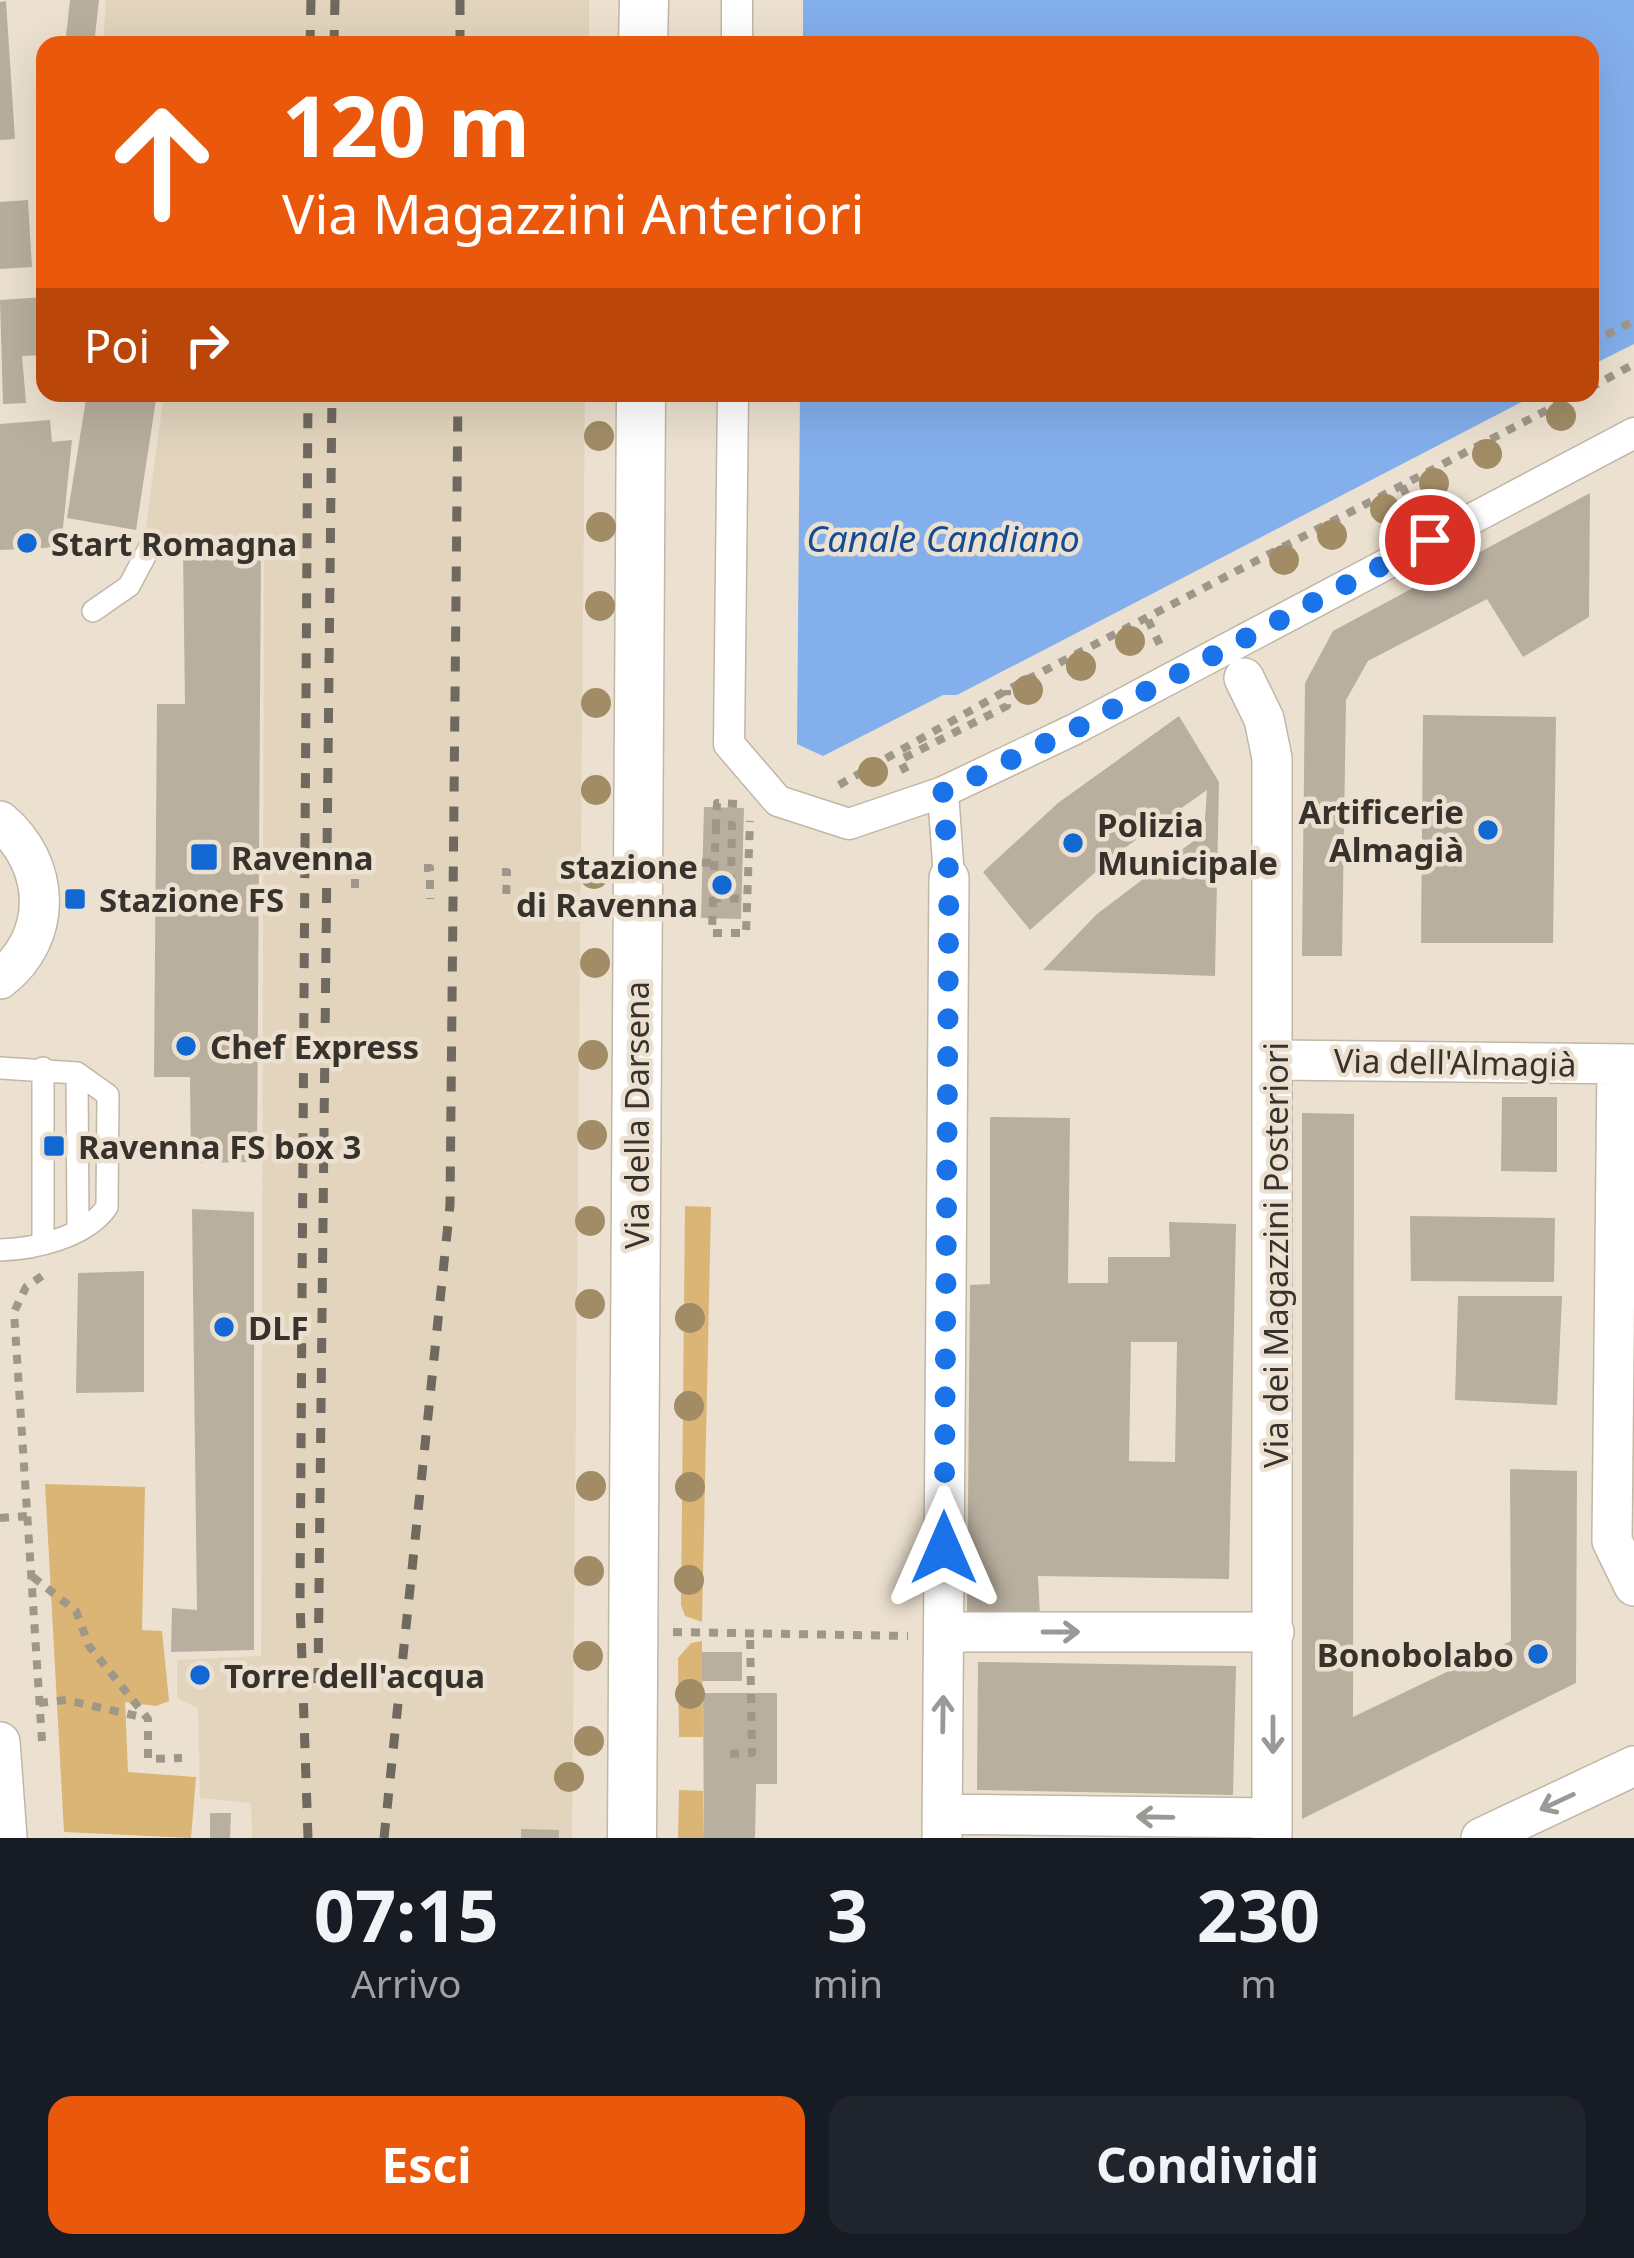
<!DOCTYPE html>
<html lang="it">
<meta charset="utf-8">
<style>
:root{--surface:#171b24;--page:#20242c;--text:#f1f3f6;--muted:#9ea1a6;--accent:#ea580c}
body{margin:0;font-family:"Noto Sans",sans-serif;background:var(--page);color:var(--text);height:100vh;display:flex;flex-direction:column;font-size:45px;white-space:nowrap}
*{box-sizing:border-box;margin:0}
p{font-size:39px;color:var(--muted)}
.icon{flex:none;width:66px;height:66px;fill:none;stroke:currentColor;stroke-width:2;stroke-linecap:round;stroke-linejoin:round}
.map{position:relative;height:1838px;overflow:hidden}
.panel{display:flex;flex-direction:column;background:var(--surface);flex:1}
.panel>*{flex:none}
.top-card{position:absolute;left:36px;top:36px;width:1563px;height:366px;border-radius:24px;box-shadow:0 12px 48px #0002;background:#ea580c;color:#fff;overflow:hidden}
.pin{position:absolute;display:grid;place-items:center;width:102px;height:102px;color:#fff;margin:-51px;border:6px solid #fff;border-radius:50%;box-shadow:0 3px 12px #0007}
.me{position:absolute;width:132px;margin:-66px;rotate:0deg;stroke-linejoin:round;filter:drop-shadow(0 0 9px #0008)}
.turn{display:flex;align-items:center;gap:42px;height:252px;padding:0 48px;font-size:54px}
.turn .icon{width:156px;height:156px;stroke-width:2.5}
.turn b{display:block;font-size:84px;line-height:102px}
.then{display:flex;align-items:center;height:114px;padding:0 48px;background:#0003;gap:24px;font-size:45px}
.eta{display:flex;justify-content:space-evenly;align-items:center;height:204px;text-align:center}
.eta b{font-size:72px;font-weight:700;line-height:84px}
.action{display:flex;gap:24px;margin-top:auto;padding:24px 48px}
.action a{flex:1;height:138px;border-radius:24px;background:var(--accent);color:#fff;font-size:48px;font-weight:700;line-height:138px;text-align:center}
.action a+a{background:var(--page);color:var(--text)}
.map>svg:first-child{display:block}
</style>
<div class="map">
<svg width="1634" height="1838" viewBox="0 0 1634 1838">
<rect width="100%" height="100%" fill="#ece1d0"/>
<path fill="#e2d4bd" d="M106 0H589V45H103Z
M164 393H585L572 1838H252L251 1803 200 1798 198 1708 177 1698V1660L261 1656 264 542 144 541Z"/>
<path fill="#dab576" d="M685 1206 711 1207 702 1622 685 1616 681 1605Z
M45 1484 145 1487 142 1630 162 1631 169 1701 156 1706 125 1702 128 1772 196 1777 191 1838 64 1832Z
M702 1641 703 1737H679L678 1658 691 1643Z
M679 1790 703 1791 704 1838H678Z"/>
<path fill="#83afed" d="M803 0H1634V344L1590 366V45H803Z
M800 393H1539L957 695H943L823 756 797 744Z"/>
<path fill="#b9af9f" fill-rule="evenodd" d="M70 0H99L94 45H65Z
M6 1 15 139 0 140V2Z
M28 200 32 267 0 269V202Z
M45 297V355L22 356 26 403 3 404 0 300Z
M87 393H157L136 530 67 518Z
M50 420 52 442 72 440 61 547 0 550V424Z
M1590 493 1589 617 1523 657 1487 599 1368 661 1346 700 1342 956H1302L1305 683 1333 631Z
M183 549 261 550 257 1162 191 1163 190 1077H154L157 704H185Z
M1423 715 1556 717 1553 943H1421Z
M1179 716 1219 782 1215 976 1043 970 1097 914 1204 833 1207 790 1116 854 1030 930 983 872 1058 803Z
M704 807 744 808 741 919 701 918Z
M1502 1097H1557V1172L1501 1171Z
M1302 1113 1354 1114 1353 1717 1511 1641 1510 1469 1577 1471 1576 1683 1302 1819Z
M990 1117 1070 1118 1068 1283H1108V1257H1170L1169 1222 1236 1224 1229 1579 1038 1576 1040 1616 967 1615 970 1285 990 1284ZM1131 1342H1177L1175 1462 1129 1461Z
M192 1209 254 1212V1650L171 1652 172 1608 197 1610Z
M1410 1216 1555 1218 1554 1282 1411 1281Z
M144 1271V1392L76 1393 78 1273Z
M1458 1296H1562L1557 1405 1455 1400Z
M702 1652H742V1681H702Z
M186 1675a14 14 0 1 1 28 0a14 14 0 1 1-28 0Z
M978 1662 1236 1666 1233 1795 977 1790Z
M703 1693H777V1784H756L755 1838H704Z
M210 1813H231L230 1838H210Z
M521 1829 559 1830V1838H521Z"/>
<g fill="none" stroke-linecap="round" stroke-linejoin="round">
<g stroke="#c1b7a7" stroke-width="24">
<path id="service" d="M93 611 129 586 153 541
M0 1068 77 1073 108 1095 107 1207C86 1237 35 1249 0 1250
M77 1073 78 1230
M43 1242V1068"/>
</g>
<g stroke="#c1b7a7" stroke-width="33">
<path id="pedestrian" d="M737 45V0
M733 393 729 744 778 801 849 824 943 792 1075 729 1634 433
M943 792 949 878"/>
</g>
<g stroke="#c1b7a7" stroke-width="42">
<path id="minor" d="M1244 678 1264 719 1272 758V1838
M0 821C51 864 54 937 0 979
M1275 1060 1634 1064
M1617 1064 1612 1541 1634 1586
M944 1632H1274
M0 1742 7 1838
M942 1814 1272 1818
M942 1838 949 878
M1481 1838 1634 1766"/>
</g>
<g stroke="#c1b7a7" stroke-width="51">
<path id="tertiary" d="M643 45 644 0
M632 1838 641 393"/>
</g>
<path stroke="#9f978a" stroke-width="8" stroke-dasharray="9 9" stroke-linecap="butt" d="M1590 343 1634 321
M1590 388 1634 364
M1402 486 1415 512
M1148 620 1163 651
M906 772 900 760 1007 706V690
M839 785 1007 690 1580 393
M716 825 713 898 748 899
M684 862 715 863
M350 865 355 866V897
M424 868H430V899
M502 872H507L506 901
M731 884 732 825H716L717 803 739 804
M211 894 249 896
M713 898 712 933H746L750 821
M0 1518 27 1516
M33 1577 76 1611 89 1646 148 1719V1759L182 1758
M673 1632 908 1636
M39 1703 66 1700 146 1718
M42 1741 14 1312 26 1287 42 1276
M730 1754 752 1753 750 1634"/>
<use href="#service" stroke="#fff" stroke-width="21"/>
<use href="#pedestrian" stroke="#fff" stroke-width="30"/>
<use href="#minor" stroke="#fff" stroke-width="39"/>
<use href="#tertiary" stroke="#fff" stroke-width="48"/>
<path stroke="#70695f" stroke-width="9" stroke-dasharray="15 15" stroke-linecap="butt" d="M310 45 311 0
M334 45 335 0
M460 45V0
M318 1683 332 393
M308 1838 300 1601 308 393
M384 1838 450 1205 458 393"/>
</g>
<g fill="#a18c65">
<circle cx="1561" cy="416" r="15"/>
<circle cx="599" cy="436" r="15"/>
<circle cx="1487" cy="454" r="15"/>
<circle cx="1434" cy="483" r="15"/>
<circle cx="1385" cy="509" r="15"/>
<circle cx="601" cy="527" r="15"/>
<circle cx="1332" cy="535" r="15"/>
<circle cx="1284" cy="560" r="15"/>
<circle cx="600" cy="606" r="15"/>
<circle cx="1130" cy="641" r="15"/>
<circle cx="1081" cy="666" r="15"/>
<circle cx="1028" cy="690" r="15"/>
<circle cx="596" cy="703" r="15"/>
<circle cx="873" cy="772" r="15"/>
<circle cx="596" cy="790" r="15"/>
<circle cx="594" cy="874" r="15"/>
<circle cx="595" cy="963" r="15"/>
<circle cx="593" cy="1055" r="15"/>
<circle cx="592" cy="1135" r="15"/>
<circle cx="590" cy="1221" r="15"/>
<circle cx="590" cy="1304" r="15"/>
<circle cx="690" cy="1318" r="15"/>
<circle cx="689" cy="1406" r="15"/>
<circle cx="591" cy="1486" r="15"/>
<circle cx="690" cy="1487" r="15"/>
<circle cx="589" cy="1571" r="15"/>
<circle cx="689" cy="1580" r="15"/>
<circle cx="588" cy="1656" r="15"/>
<circle cx="690" cy="1694" r="15"/>
<circle cx="589" cy="1741" r="15"/>
<circle cx="569" cy="1777" r="15"/>
</g>
<defs><path id="oneway-shaft" d="M-6 0H5M1.5-3L5.5 0L1.5 3" fill="none" stroke-width="1.6" stroke-linecap="round" stroke-linejoin="round" transform="scale(3)"/></defs>
<g stroke="#9b9996">
<use href="#oneway-shaft" transform="translate(1061 1632)"/>
<use href="#oneway-shaft" transform="translate(943 1714) rotate(-89)"/>
<use href="#oneway-shaft" transform="translate(1273 1735) rotate(90)"/>
<use href="#oneway-shaft" transform="translate(1557 1802) rotate(155)"/>
<use href="#oneway-shaft" transform="translate(1155 1817) rotate(-179)"/>
</g>
<g fill="none" stroke-linecap="round" stroke-linejoin="round">
<path stroke="#1a73e8" stroke-width="21" stroke-dasharray="0 37.8" d="M944 1548 949 878 943 792 1075 729 1430 540"/>
</g>
<g fill="#1268d2" stroke="#ece1d0" stroke-width="4.5">
<circle cx="27" cy="543" r="12"/>
<circle cx="1488" cy="830" r="12"/>
<circle cx="1073" cy="843" r="12"/>
<rect x="189" y="842" width="30" height="30" rx="6"/>
<circle cx="722" cy="885" r="12"/>
<rect x="63" y="887" width="24" height="24" rx="6"/>
<circle cx="186" cy="1046" r="12"/>
<rect x="42" y="1134" width="24" height="24" rx="6"/>
<circle cx="224" cy="1327" r="12"/>
<circle cx="1538" cy="1654" r="12"/>
<circle cx="200" cy="1675" r="12"/>
</g>
<g text-anchor="middle" dominant-baseline="central" stroke-width="9" stroke-linejoin="round" paint-order="stroke">
<g font-size="33" font-weight="bold" fill="#37332c" stroke="#ece1d0" text-anchor="start">
<text x="51" y="543">Start Romagna</text>
<text x="1464" y="811" text-anchor="end">Artificerie<tspan x="1464" dy="38">Almagià</tspan></text>
<text x="1097" y="824">Polizia<tspan x="1097" dy="38">Municipale</tspan></text>
<text x="231" y="857">Ravenna</text>
<text x="698" y="866" text-anchor="end">stazione<tspan x="698" dy="38">di Ravenna</tspan></text>
<text x="99" y="899">Stazione FS</text>
<text x="210" y="1046">Chef Express</text>
<text x="78" y="1146">Ravenna FS box 3</text>
<text x="248" y="1327">DLF</text>
<text x="1514" y="1654" text-anchor="end">Bonobolabo</text>
<text x="224" y="1675">Torre dell'acqua</text>
</g>
<g font-size="33" fill="#37332c" stroke="#ece1d0">
<text transform="translate(1455 1062) rotate(1)">Via dell'Almagià</text>
<text transform="translate(636 1115) rotate(-90)">Via della Darsena</text>
<text transform="translate(1275 1255) rotate(-90)">Via dei Magazzini Posteriori</text>
</g>
<g font-size="36" font-style="italic" fill="#134b94" stroke="#ece1d0">
<text x="943" y="538">Canale Candiano</text>
</g>
</g>
</svg>
<div class="pin" style="left:1430px;top:540px;background:#d93025"><svg class="icon" aria-label="arrive" viewBox="0 0 24 24"><path d="M6 21V4h12l-3 4 3 4H6"/></svg></div>
<svg class="me" style="left:944px;top:1548px" viewBox="-20 -20 40 40"><path d="M0-17L14 15 0 8-14 15z" fill="#1a73e8" stroke="#fff" stroke-width="4"/></svg>
<div class="top-card">
<div class="turn"><svg class="icon" aria-label="ahead" viewBox="0 0 24 24"><path d="M12 20V5M6 11l6-6 6 6"/></svg><div><b>120 m</b>Via Magazzini Anteriori</div></div>
<div class="then">Poi<svg class="icon" aria-label="right" viewBox="0 0 24 24"><path d="M7 20v-9h11M14 6l5 5-5 5"/></svg></div>
</div>
</div>
<section class="panel">
<div class="eta">
<div><b>07:15</b><p>Arrivo</p></div>
<div><b>3</b><p>min</p></div>
<div><b>230</b><p>m</p></div>
</div>
<div class="action"><a>Esci</a><a>Condividi</a></div>
</section>
